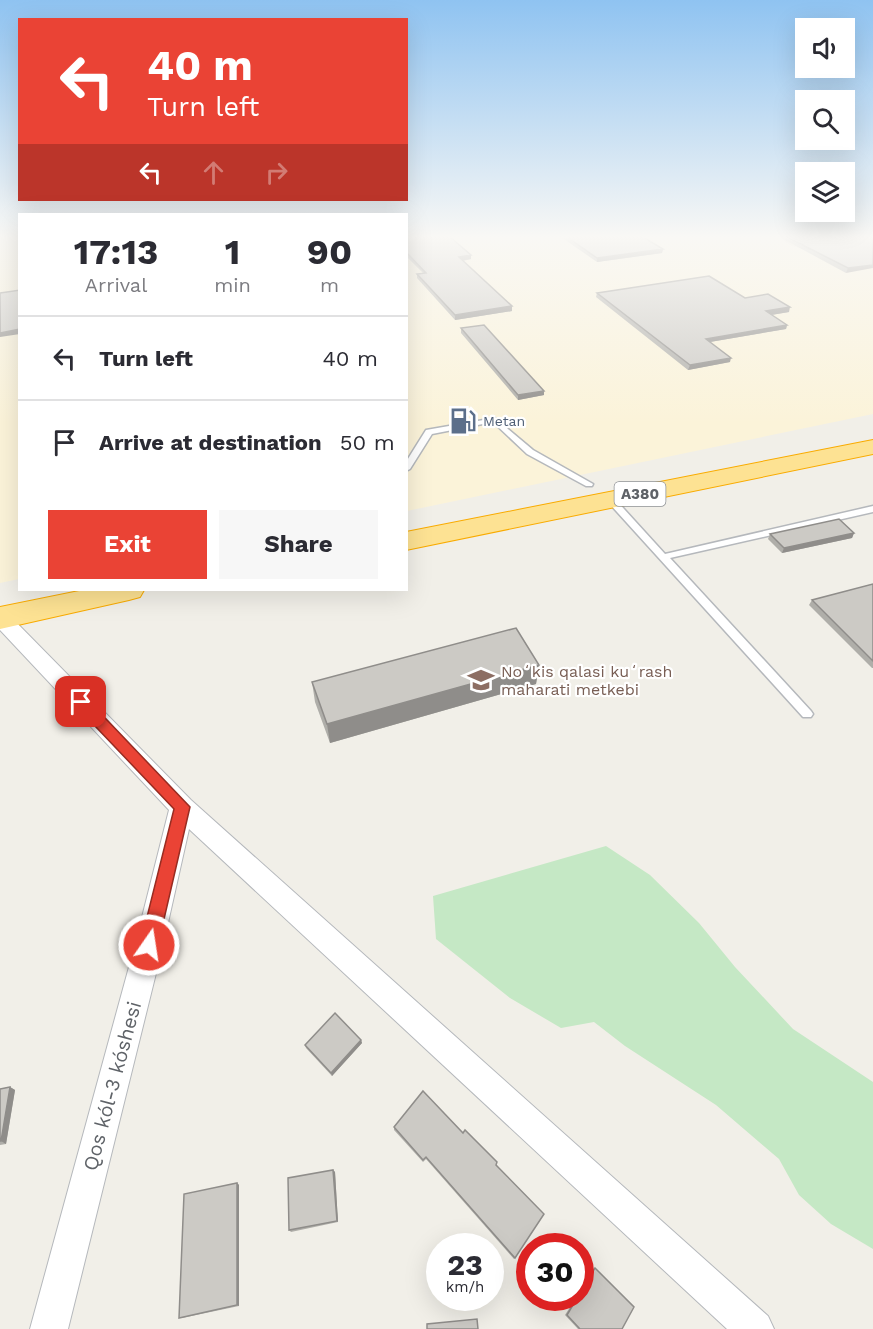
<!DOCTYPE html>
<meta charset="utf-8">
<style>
:root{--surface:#fff;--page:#f7f7f7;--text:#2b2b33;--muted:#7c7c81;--line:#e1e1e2;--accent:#ea4335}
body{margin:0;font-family:"Work Sans",sans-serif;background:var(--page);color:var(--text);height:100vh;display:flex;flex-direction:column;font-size:22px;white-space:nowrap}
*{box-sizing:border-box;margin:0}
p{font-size:20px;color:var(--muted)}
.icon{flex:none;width:33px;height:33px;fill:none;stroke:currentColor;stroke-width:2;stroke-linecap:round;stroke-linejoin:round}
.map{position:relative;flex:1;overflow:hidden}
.sheet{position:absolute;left:18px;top:213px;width:390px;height:378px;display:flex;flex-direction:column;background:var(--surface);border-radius:0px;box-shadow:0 6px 24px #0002}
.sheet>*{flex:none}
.hud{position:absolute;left:18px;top:18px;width:390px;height:183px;border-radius:0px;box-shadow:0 6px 24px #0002;background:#ea4335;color:#fff;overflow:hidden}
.buttons{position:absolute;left:795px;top:18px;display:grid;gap:12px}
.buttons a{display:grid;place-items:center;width:60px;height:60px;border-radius:0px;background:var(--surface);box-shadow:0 6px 24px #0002;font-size:30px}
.speed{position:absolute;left:426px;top:1233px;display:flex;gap:12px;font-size:30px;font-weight:700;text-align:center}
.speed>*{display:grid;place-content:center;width:78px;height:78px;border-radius:50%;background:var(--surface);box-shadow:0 6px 24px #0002;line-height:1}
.speed small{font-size:15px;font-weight:400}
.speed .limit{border:9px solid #d22;background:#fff;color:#111}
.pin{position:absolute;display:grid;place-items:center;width:51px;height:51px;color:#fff;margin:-26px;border-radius:12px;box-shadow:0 3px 9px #0006}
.me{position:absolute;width:66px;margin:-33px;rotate:13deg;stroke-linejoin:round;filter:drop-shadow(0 0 4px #0008)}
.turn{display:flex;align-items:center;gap:21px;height:126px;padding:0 30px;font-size:27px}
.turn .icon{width:78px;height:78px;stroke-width:2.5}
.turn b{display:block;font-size:42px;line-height:51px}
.lanes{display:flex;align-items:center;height:57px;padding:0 30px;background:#0003;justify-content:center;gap:30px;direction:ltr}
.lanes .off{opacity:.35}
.eta{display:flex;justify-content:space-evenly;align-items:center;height:102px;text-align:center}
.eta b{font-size:36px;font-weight:700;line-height:42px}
.button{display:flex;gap:12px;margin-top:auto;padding:12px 30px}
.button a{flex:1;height:69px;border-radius:0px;background:var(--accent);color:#fff;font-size:24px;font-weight:700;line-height:69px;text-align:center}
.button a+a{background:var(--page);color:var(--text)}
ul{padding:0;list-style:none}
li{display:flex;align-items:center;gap:18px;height:84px;padding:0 30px;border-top:2px solid var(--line)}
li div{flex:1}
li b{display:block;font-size:22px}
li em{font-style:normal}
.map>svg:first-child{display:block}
</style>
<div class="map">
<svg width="873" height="1329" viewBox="0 0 873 1329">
<rect width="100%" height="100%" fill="#f1efe8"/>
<path fill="#c5e8c5" d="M606 846 650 875 699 923 735 967 793 1029 873 1082V1249L831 1224 799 1195 779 1159 716 1105 625 1046 594 1022 561 1028 510 998 436 939 433 896Z"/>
<path fill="#fbf3d9" d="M0 237H20L19 579 0 583Z
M407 237H873V414L407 511Z"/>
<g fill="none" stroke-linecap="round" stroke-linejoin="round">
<g stroke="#b5b8bc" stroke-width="3">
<path id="lane" d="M495 418 533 450 593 484 592 486H586L527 454 493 422 432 434 410 469 406 471V462L426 430Z
M611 497 614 498 665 554 873 506V512L670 558 811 711 813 714 811 717H803L608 502V498Z"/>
</g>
<g stroke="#b5b8bc" stroke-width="2">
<path id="street" d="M0 612 8 614 191 800 768 1316 774 1329H727L189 829 163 945 68 1329H30L135 945 169 810 0 630Z"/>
</g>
<g stroke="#f9ab00" stroke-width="2">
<path id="highway" d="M873 440V454L406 550V532Z
M84 590H144L140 597 129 600 0 629V607Z"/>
</g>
<use href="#lane" fill="#fff" fill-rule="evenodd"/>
<use href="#street" fill="#fff" fill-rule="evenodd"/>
<use href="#highway" fill="#fde293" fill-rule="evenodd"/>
</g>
<path fill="#afaea9" d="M406 237 471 255V259L463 261 512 311 455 320 417 278V274L423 273 406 256Z
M561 237H643L663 249 662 253 597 262Z
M786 237H873L846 273 785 240Z
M597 293 745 298 789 312 771 315 787 325 786 329 710 342 730 362 688 370 596 297Z
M461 328 544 395 518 400 461 333Z
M854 533 852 538 782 553 768 539 770 534Z
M873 584V668H872L809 605 812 600Z
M539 665 536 684 330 743 315 702 312 682Z
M361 1040 362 1043 332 1076 306 1048 305 1045Z
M10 1087 15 1090 6 1144 0 1145V1089Z
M394 1127 463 1133 544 1214 514 1259 426 1159 423 1162 394 1130Z
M333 1170 335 1172 338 1222 291 1232 289 1230Z
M237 1183 239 1185V1306L182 1318H179Z
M595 1268 622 1329H578L565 1315 576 1298H580V1290L593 1269Z"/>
<path fill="#8f8d8a" d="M663 249 662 253 597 262V258Z
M471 255V259L459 261V257Z
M873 265V268L846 273 848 268Z
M512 306V311L455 320V315Z
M790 307 789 312 765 316 766 311Z
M787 325 786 329 704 343 706 339Z
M20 329V334L0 337V333Z
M731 358 730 362 688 370 690 365Z
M544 391V395L518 400V395Z
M854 533 852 538 782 553 784 548Z
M539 665 536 684 330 743 327 724Z
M361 1040 362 1043 332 1076 331 1073Z
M10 1087 15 1090 6 1144 1 1141Z
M333 1170 335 1172 338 1222 337 1221Z
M237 1183 239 1185V1306L237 1305Z"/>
<path fill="#cccac5" stroke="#8f8d8a" stroke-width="1.5" d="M406 237H450L471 255 459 257 512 306 455 315 417 274 426 273 406 252Z
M567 237H643L663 249 597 258Z
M787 237H873V265L848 268Z
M709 276 745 298 768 294 790 307 766 311 787 325 706 339 731 358 690 365 597 293Z
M20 290V329L0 333V293Z
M484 325 544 391 518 395 461 328Z
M839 519 854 533 784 548 770 534Z
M873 584V661L812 600Z
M516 628 539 665 327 724 312 682Z
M335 1013 361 1040 331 1073 305 1045Z
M10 1087 1 1141H0V1089Z
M423 1091 463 1133 465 1130 497 1162 496 1165 544 1214 515 1258 426 1157 423 1160 394 1127Z
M333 1170 337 1221 289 1230 288 1178Z
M237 1183V1305L179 1318 184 1194Z
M595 1268 634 1307 622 1329H580L567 1315 577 1298H580V1292Z
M477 1319 478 1329H427V1324Z"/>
<linearGradient id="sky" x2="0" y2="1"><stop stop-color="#8fc3f1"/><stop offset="0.56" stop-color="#f9f8f5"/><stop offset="1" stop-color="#f9f8f5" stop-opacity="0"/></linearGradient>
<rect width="873" height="423" fill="url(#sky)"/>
<path fill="#ea4335" stroke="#982c22" stroke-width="1.5" d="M81 696 86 698 190 807 158 945 155 952 149 954 142 952 140 945 174 809 76 706 74 702Z"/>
<defs>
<g id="fuel-bare" transform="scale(2.07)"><path d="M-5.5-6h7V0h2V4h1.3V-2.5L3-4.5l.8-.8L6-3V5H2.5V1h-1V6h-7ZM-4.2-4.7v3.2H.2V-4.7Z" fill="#5c6f8a" stroke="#fff" stroke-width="2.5" paint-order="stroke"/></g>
<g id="school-bare" transform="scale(2.07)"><path d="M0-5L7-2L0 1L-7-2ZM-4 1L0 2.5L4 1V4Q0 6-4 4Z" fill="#8d6e63" stroke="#fff" stroke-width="2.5" paint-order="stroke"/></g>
</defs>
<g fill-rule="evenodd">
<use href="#fuel-bare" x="463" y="421"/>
<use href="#school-bare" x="481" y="680"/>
</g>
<g text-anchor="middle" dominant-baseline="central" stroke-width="4.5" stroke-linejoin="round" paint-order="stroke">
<g font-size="14" fill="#4e5e75" stroke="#fff" text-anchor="start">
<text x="483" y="421">Metan</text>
</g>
<rect fill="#fff" stroke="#8f9295" stroke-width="1.5" x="614.5" y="482" width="51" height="24" rx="4.5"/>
<g font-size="15" font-weight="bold" fill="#5f6368">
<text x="640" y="494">A380</text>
</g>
<g font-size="16" fill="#785e54" stroke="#fff" text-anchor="start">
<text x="501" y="671">Noʻkis qalasi kuʻrash<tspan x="501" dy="18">maharati metkebi</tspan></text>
</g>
<g font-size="20" fill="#5f6368" stroke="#fff">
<text transform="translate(112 1086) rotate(-75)">Qos kól-3 kóshesi</text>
</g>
</g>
</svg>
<div class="buttons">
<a><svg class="icon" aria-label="sound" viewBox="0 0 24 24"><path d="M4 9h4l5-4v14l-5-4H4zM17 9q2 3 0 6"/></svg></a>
<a><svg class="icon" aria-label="search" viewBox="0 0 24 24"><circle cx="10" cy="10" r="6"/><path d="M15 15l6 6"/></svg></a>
<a><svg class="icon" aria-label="layers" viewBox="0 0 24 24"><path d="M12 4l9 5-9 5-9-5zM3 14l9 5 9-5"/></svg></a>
</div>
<div class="speed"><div>23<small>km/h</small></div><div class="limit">30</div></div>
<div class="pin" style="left:81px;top:702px;background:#d93025"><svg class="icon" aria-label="arrive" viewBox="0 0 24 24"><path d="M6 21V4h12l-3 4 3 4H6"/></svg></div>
<svg class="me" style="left:149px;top:945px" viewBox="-20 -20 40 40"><circle r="17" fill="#ea4335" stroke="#fff" stroke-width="3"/><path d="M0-11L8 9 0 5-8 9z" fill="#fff"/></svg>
<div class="hud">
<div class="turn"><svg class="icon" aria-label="left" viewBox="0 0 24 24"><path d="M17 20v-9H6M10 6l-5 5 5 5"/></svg><div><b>40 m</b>Turn left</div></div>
<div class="lanes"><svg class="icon" aria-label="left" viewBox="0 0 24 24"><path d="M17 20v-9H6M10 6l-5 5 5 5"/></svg><svg class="icon off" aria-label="ahead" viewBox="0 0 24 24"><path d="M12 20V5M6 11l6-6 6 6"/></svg><svg class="icon off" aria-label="right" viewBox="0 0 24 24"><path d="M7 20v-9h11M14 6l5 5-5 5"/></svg></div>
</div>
<section class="sheet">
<div class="eta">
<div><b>17:13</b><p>Arrival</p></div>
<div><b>1</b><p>min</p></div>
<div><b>90</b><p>m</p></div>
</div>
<ul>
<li><svg class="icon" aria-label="left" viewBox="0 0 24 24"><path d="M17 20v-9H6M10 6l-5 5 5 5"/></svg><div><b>Turn left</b></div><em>40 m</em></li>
<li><svg class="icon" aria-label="arrive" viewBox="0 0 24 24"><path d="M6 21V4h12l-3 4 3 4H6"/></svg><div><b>Arrive at destination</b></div><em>50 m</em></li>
</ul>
<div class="button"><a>Exit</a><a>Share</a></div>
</section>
</div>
